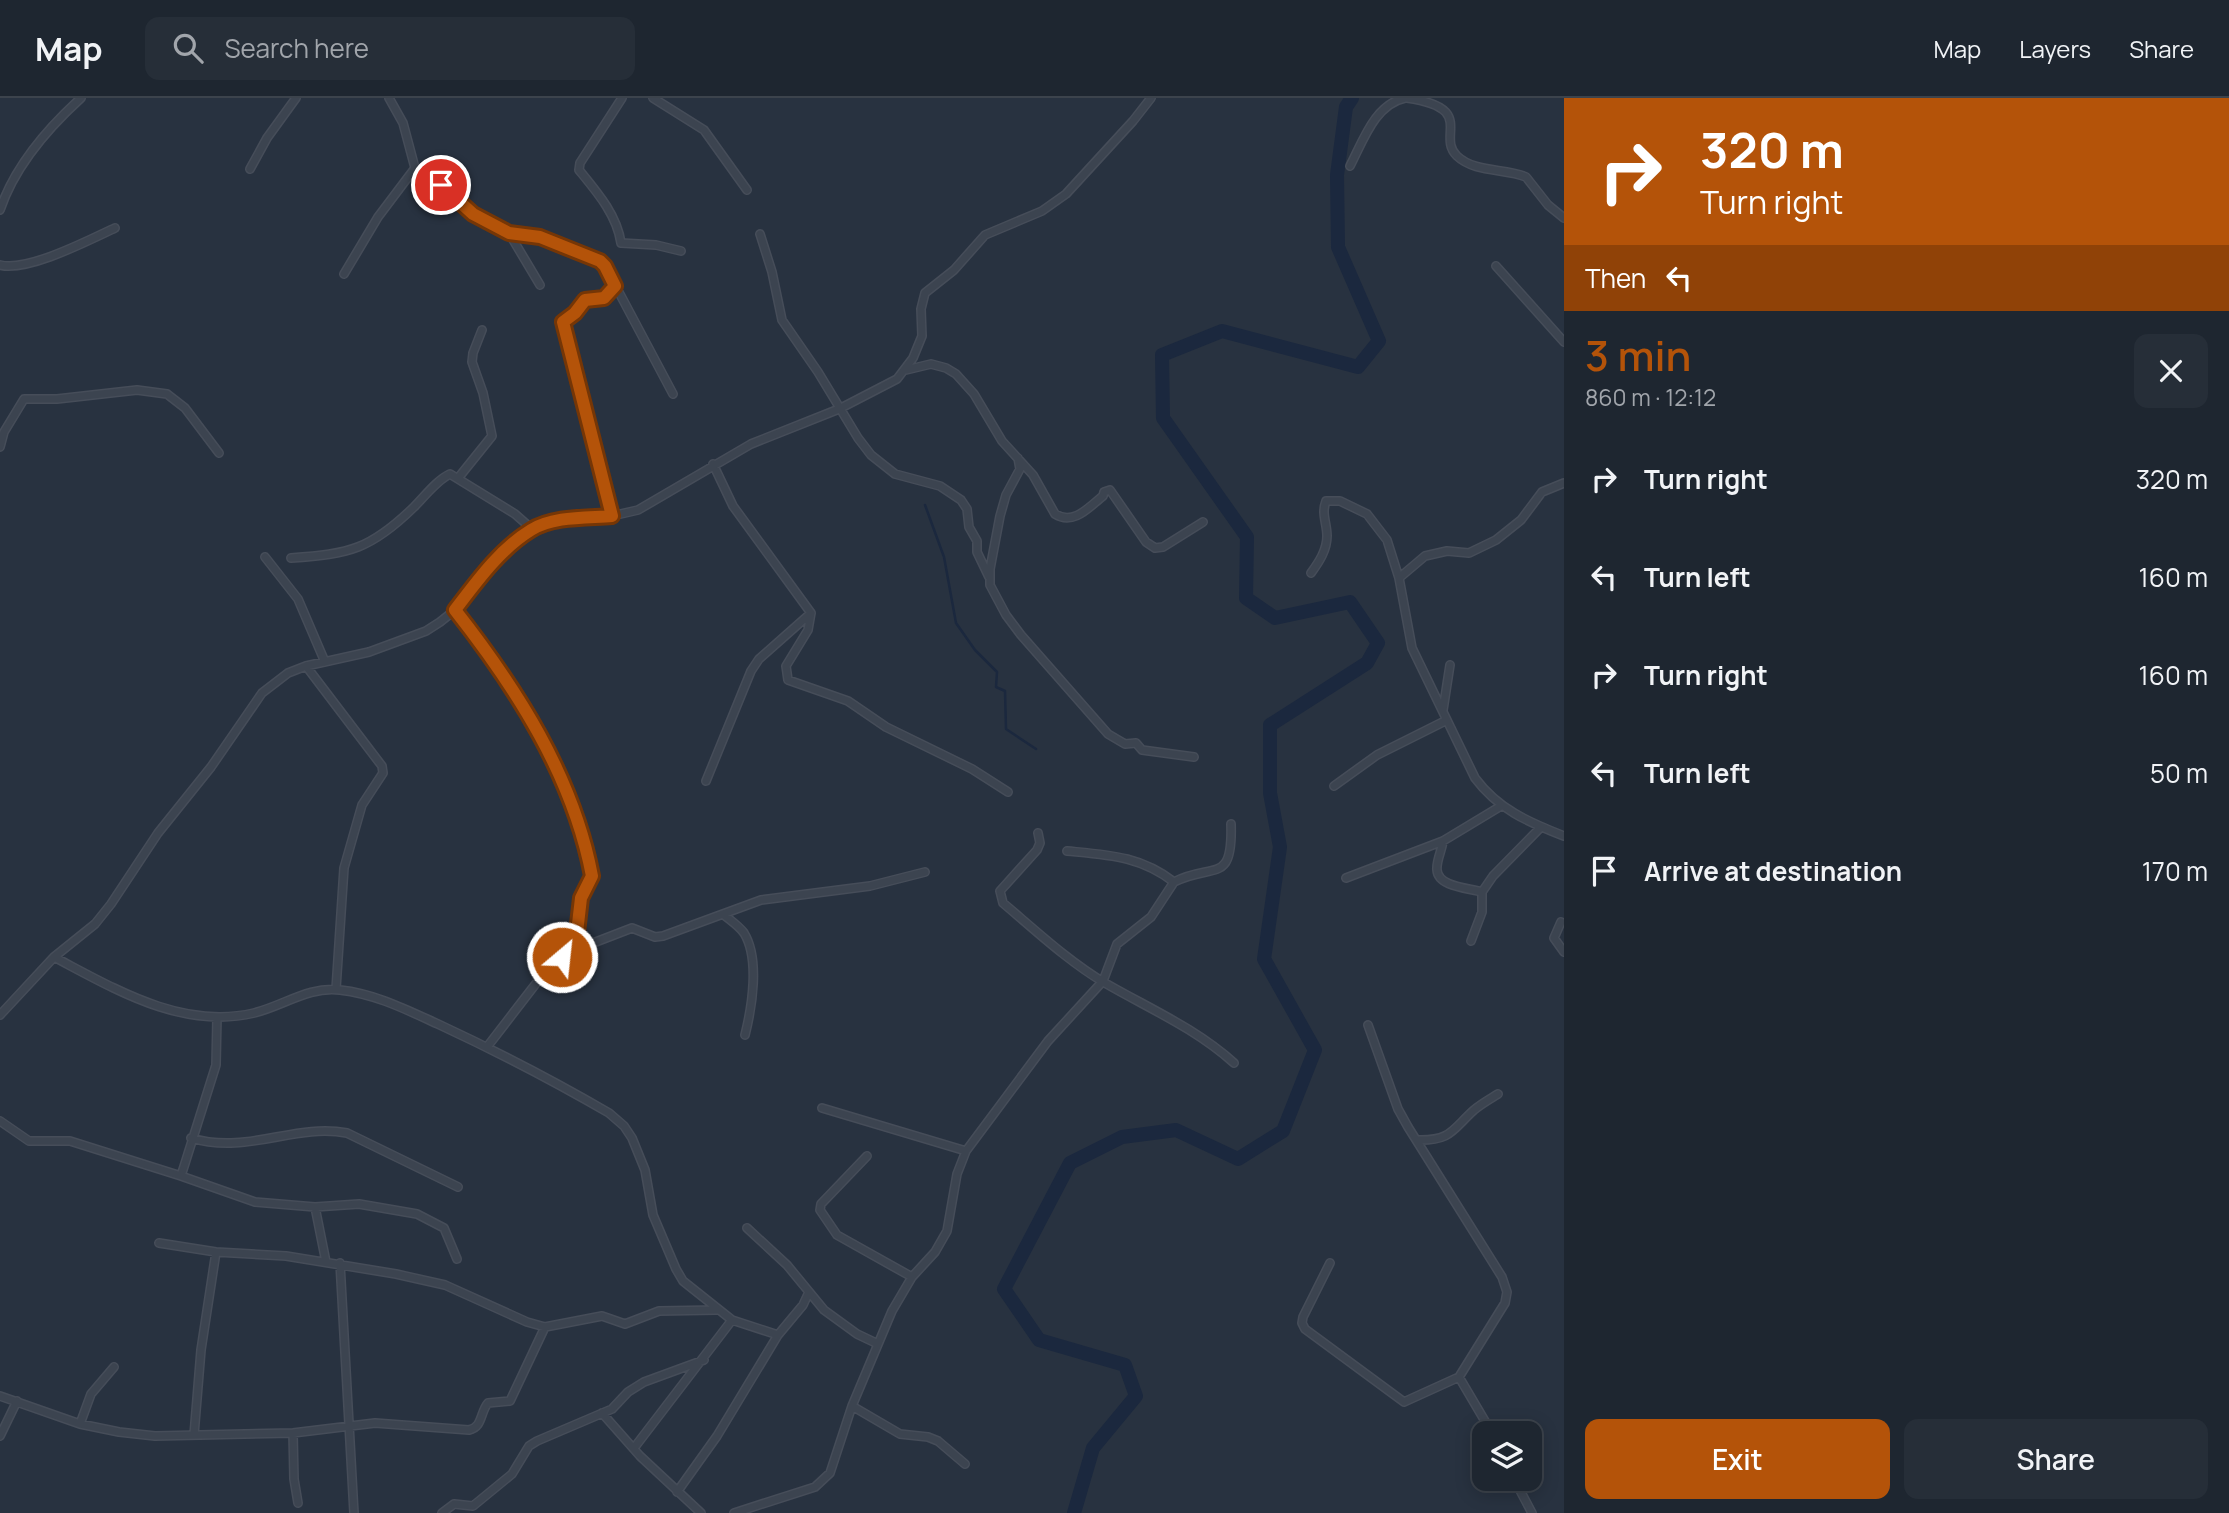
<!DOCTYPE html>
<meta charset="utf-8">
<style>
:root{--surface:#1e2630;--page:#262e38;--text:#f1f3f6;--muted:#a1a5ab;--line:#3c434c;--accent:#b45309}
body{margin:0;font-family:Manrope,sans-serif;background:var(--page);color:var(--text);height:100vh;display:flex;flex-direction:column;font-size:26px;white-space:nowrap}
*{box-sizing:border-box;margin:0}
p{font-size:23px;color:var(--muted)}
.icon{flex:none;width:38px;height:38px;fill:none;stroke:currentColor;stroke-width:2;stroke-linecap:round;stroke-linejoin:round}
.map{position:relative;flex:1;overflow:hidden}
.sheet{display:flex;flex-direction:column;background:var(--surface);width:665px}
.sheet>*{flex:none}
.guide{background:#b45309;color:#fff;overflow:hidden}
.controls{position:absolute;left:1472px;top:1323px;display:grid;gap:14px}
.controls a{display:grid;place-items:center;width:70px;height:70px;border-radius:14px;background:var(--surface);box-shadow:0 4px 18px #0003,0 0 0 2px var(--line);font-size:35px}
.pin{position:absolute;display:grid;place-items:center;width:60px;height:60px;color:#fff;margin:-30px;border:4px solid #fff;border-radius:50%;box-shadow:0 2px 7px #0007}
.me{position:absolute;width:77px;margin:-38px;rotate:28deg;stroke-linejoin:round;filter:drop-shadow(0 0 5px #0008)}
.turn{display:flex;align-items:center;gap:24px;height:147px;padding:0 21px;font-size:32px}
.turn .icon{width:91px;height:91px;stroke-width:2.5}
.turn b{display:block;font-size:49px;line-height:60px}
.then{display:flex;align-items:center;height:66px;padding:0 21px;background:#0003;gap:14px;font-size:26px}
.round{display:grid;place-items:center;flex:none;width:74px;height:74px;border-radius:14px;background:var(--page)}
.summary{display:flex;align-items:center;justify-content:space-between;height:119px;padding:0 21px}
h1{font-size:42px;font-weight:600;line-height:52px;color:var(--accent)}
.action{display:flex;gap:14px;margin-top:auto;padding:14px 21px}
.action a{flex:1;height:80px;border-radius:14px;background:var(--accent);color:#fff;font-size:28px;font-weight:600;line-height:80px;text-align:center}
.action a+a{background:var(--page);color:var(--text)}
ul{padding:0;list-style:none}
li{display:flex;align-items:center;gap:21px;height:98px;padding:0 21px}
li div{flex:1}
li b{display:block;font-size:26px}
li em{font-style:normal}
header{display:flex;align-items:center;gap:42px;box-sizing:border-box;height:98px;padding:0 35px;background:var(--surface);border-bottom:2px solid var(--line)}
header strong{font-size:33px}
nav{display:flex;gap:38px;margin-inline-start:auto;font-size:24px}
.search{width:490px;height:63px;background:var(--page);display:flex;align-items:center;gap:18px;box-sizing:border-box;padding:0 24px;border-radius:14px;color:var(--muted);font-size:26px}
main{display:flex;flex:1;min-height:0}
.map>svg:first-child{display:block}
</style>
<header>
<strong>Map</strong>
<div class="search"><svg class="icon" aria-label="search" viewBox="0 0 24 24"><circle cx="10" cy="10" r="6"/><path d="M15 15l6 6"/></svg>Search here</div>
<nav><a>Map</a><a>Layers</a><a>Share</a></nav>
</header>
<main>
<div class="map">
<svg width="1564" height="1415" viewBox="0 0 1564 1415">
<rect width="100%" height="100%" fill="#283240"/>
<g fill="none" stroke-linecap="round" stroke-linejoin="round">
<path stroke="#1b283e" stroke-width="2.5" d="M925 407 944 459 956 525 975 552 997 574 996 589 1005 593 1006 631 1036 651"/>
<path stroke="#1b283e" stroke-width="14" d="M1074 1415 1093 1350 1136 1298 1125 1267 1039 1242 1004 1191 1070 1065 1122 1039 1176 1032 1238 1061 1283 1033 1315 952 1264 861 1280 749 1270 695V627L1367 565 1378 545 1350 504 1275 520 1246 500 1247 439 1163 320 1162 257 1222 233 1358 269 1379 243 1338 149 1337 77 1346 9 1352 0"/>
<g stroke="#464d59" stroke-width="10">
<path id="minor" d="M389 0 403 25 415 70 421 77 441 87 473 116 509 135 540 187
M622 0 580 65 579 72C597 94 617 117 621 145L656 147 681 153
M653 0 704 32 747 92
M1407 0C1477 10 1436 38 1457 58 1475 75 1505 70 1526 79L1548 107 1564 120
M1350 68C1363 43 1375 6 1405 0
M250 71 267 40 296 0
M0 112C14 70 48 30 81 0
M509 135 540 139 600 163 605 168 673 296
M760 136 772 174 782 222 818 274 858 340 871 357 895 376 940 388 961 402 967 411 969 429 977 443V454L989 479
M0 167C28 174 89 142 115 130
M1496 168 1564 244
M344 176 378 119 415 70
M906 272 931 266 946 270 956 276 974 296 1002 343 1033 377 1055 416C1074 428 1090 408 1103 398L1104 394 1110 392 1146 444 1155 450 1163 449 1203 424
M0 349 4 334 24 301H57L137 292 167 296 185 310 219 355
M1018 360 1020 371 1006 397 1000 418 990 471V487L1006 517 1021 537 1108 636 1125 646 1136 645 1142 652 1194 659
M713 366 733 408 811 515 808 532 786 568 788 582 848 603 886 629 972 671 1008 694
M459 379 492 338 483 295 472 264 473 255 482 232
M612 418 563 224 575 215 585 202 604 200 615 188
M265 459 298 501 325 564
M291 460C350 456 371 451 414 409 425 398 437 382 450 376L515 416 532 431
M1311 475C1319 464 1327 452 1327 438 1327 425 1321 416 1326 403H1340L1367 416 1387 442 1399 480 1412 550 1475 680C1498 711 1528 724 1564 738
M1399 480 1425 458 1447 453 1469 455 1496 442 1521 422 1542 394 1564 385
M455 512C516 590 574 679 591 778L581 800 575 852
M306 568 382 668 383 675 362 707 344 770 336 891
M1443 612 1450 567
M706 683 751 573 759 561 811 515
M1334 688 1377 657 1447 622
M1038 735 1040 745 1037 752 1000 793 1003 805C1035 832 1068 863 1105 885 1150 911 1195 930 1234 965
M1443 743C1442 752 1436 763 1437 772 1438 789 1469 790 1482 794
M1067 753C1109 757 1140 758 1174 784
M1346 780 1443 743 1501 708
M724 817C730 822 739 828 744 835 760 861 752 909 745 937
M1561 824 1554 840 1564 854
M1471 843 1482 814V794L1493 778 1541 729
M54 859C115 891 182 932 254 915 283 908 309 888 340 892 376 896 407 912 440 927 498 954 554 983 609 1015L624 1028 632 1040 645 1072 653 1117 676 1171 683 1183 732 1222 778 1237
M0 917 54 859 95 826 111 806 158 735 211 669 262 595 288 575 306 568 369 554 426 533 440 524 455 512 492 466 532 431 562 422 612 418 638 412 751 346 839 311 897 281 913 260 922 238 921 211 925 195 954 172 985 137 1042 113 1066 96 1133 23 1151 0
M217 919 216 967 181 1078 255 1104 315 1109 359 1106 417 1116 444 1130 457 1161
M1368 927 1398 1011 1408 1029 1502 1179 1507 1194 1505 1205 1459 1279 1492 1335
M487 949 548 870 575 852 632 830 655 839 663 838 761 802 870 788 925 774
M822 1010 966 1053
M0 1023 29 1043H70L181 1078
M191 1040C248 1057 294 1025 347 1035L458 1089
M1417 1042C1451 1043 1452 1032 1474 1012 1481 1006 1490 1001 1498 996
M867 1058 821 1106 820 1112 837 1137 912 1179
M315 1109 326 1164
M747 1130 787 1167 824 1212 857 1236 878 1246
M159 1145 216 1154 286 1158 396 1176 445 1187 527 1224 545 1229 602 1218 625 1226 659 1213 717 1212
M340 1165 354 1415
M1330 1165 1303 1219 1302 1225 1305 1231 1404 1304 1459 1279
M0 1298 80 1326 119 1334 155 1338 293 1335 375 1325 469 1332C483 1329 480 1314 488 1305L510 1303 545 1229
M852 1308 900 1336 928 1339 938 1343 965 1366
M602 1315 640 1358 701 1415
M80 1326 91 1296 114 1269
M293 1335 294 1381 298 1405
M194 1337 201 1252 216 1154
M0 1338 17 1303
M634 1350 732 1222
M1514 1381 1532 1415
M677 1394 717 1338 778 1237 803 1207 809 1194
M442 1415 454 1406 473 1408 512 1376 529 1348 537 1343 612 1311 628 1294 644 1284 704 1262
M734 1415 815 1389 830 1375 852 1308 892 1213 912 1179 935 1154 947 1133 957 1076 966 1053 1048 943 1103 883 1117 846 1151 819 1174 784C1213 764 1233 788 1231 726"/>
</g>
<use href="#minor" stroke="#3c4450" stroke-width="7"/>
</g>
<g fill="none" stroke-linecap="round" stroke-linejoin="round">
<g stroke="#753606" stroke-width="18">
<path id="route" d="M441 87 473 116 509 135 540 139 600 163 605 168 615 188 604 200 585 202 575 215 563 224 612 418C587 420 553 418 531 432 500 451 477 483 455 512 517 591 573 678 592 778L581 800 575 852 562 859"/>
</g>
<use href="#route" stroke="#b45309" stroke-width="12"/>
</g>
</svg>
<div class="controls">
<a><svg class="icon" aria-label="layers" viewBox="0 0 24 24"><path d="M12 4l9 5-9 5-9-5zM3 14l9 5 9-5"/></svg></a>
</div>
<div class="pin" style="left:441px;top:87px;background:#d93025"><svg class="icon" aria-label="arrive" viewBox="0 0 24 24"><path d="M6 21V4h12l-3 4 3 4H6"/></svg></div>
<svg class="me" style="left:562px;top:859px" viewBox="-20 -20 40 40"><circle r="17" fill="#b45309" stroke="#fff" stroke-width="3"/><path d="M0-11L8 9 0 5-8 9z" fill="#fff"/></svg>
</div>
<section class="sheet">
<div class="guide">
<div class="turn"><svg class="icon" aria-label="right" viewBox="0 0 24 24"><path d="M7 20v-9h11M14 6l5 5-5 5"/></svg><div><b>320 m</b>Turn right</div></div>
<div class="then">Then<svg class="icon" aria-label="left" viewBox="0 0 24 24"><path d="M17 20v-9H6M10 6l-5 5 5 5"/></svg></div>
</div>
<div class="summary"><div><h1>3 min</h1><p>860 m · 12:12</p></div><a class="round"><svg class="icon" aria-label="close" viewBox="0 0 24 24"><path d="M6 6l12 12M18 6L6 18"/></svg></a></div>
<ul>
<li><svg class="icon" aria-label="right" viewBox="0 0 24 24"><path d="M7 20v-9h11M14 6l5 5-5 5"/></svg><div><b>Turn right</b></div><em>320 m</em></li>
<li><svg class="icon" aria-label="left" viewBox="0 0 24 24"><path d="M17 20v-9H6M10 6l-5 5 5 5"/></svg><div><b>Turn left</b></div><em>160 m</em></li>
<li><svg class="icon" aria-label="right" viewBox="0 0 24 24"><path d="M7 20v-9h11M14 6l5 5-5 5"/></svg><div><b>Turn right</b></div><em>160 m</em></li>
<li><svg class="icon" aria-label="left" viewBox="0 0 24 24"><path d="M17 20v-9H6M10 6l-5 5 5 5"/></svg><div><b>Turn left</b></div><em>50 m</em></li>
<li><svg class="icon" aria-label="arrive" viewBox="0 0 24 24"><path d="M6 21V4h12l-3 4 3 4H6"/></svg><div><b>Arrive at destination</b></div><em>170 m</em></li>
</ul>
<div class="action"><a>Exit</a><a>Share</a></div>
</section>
</main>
